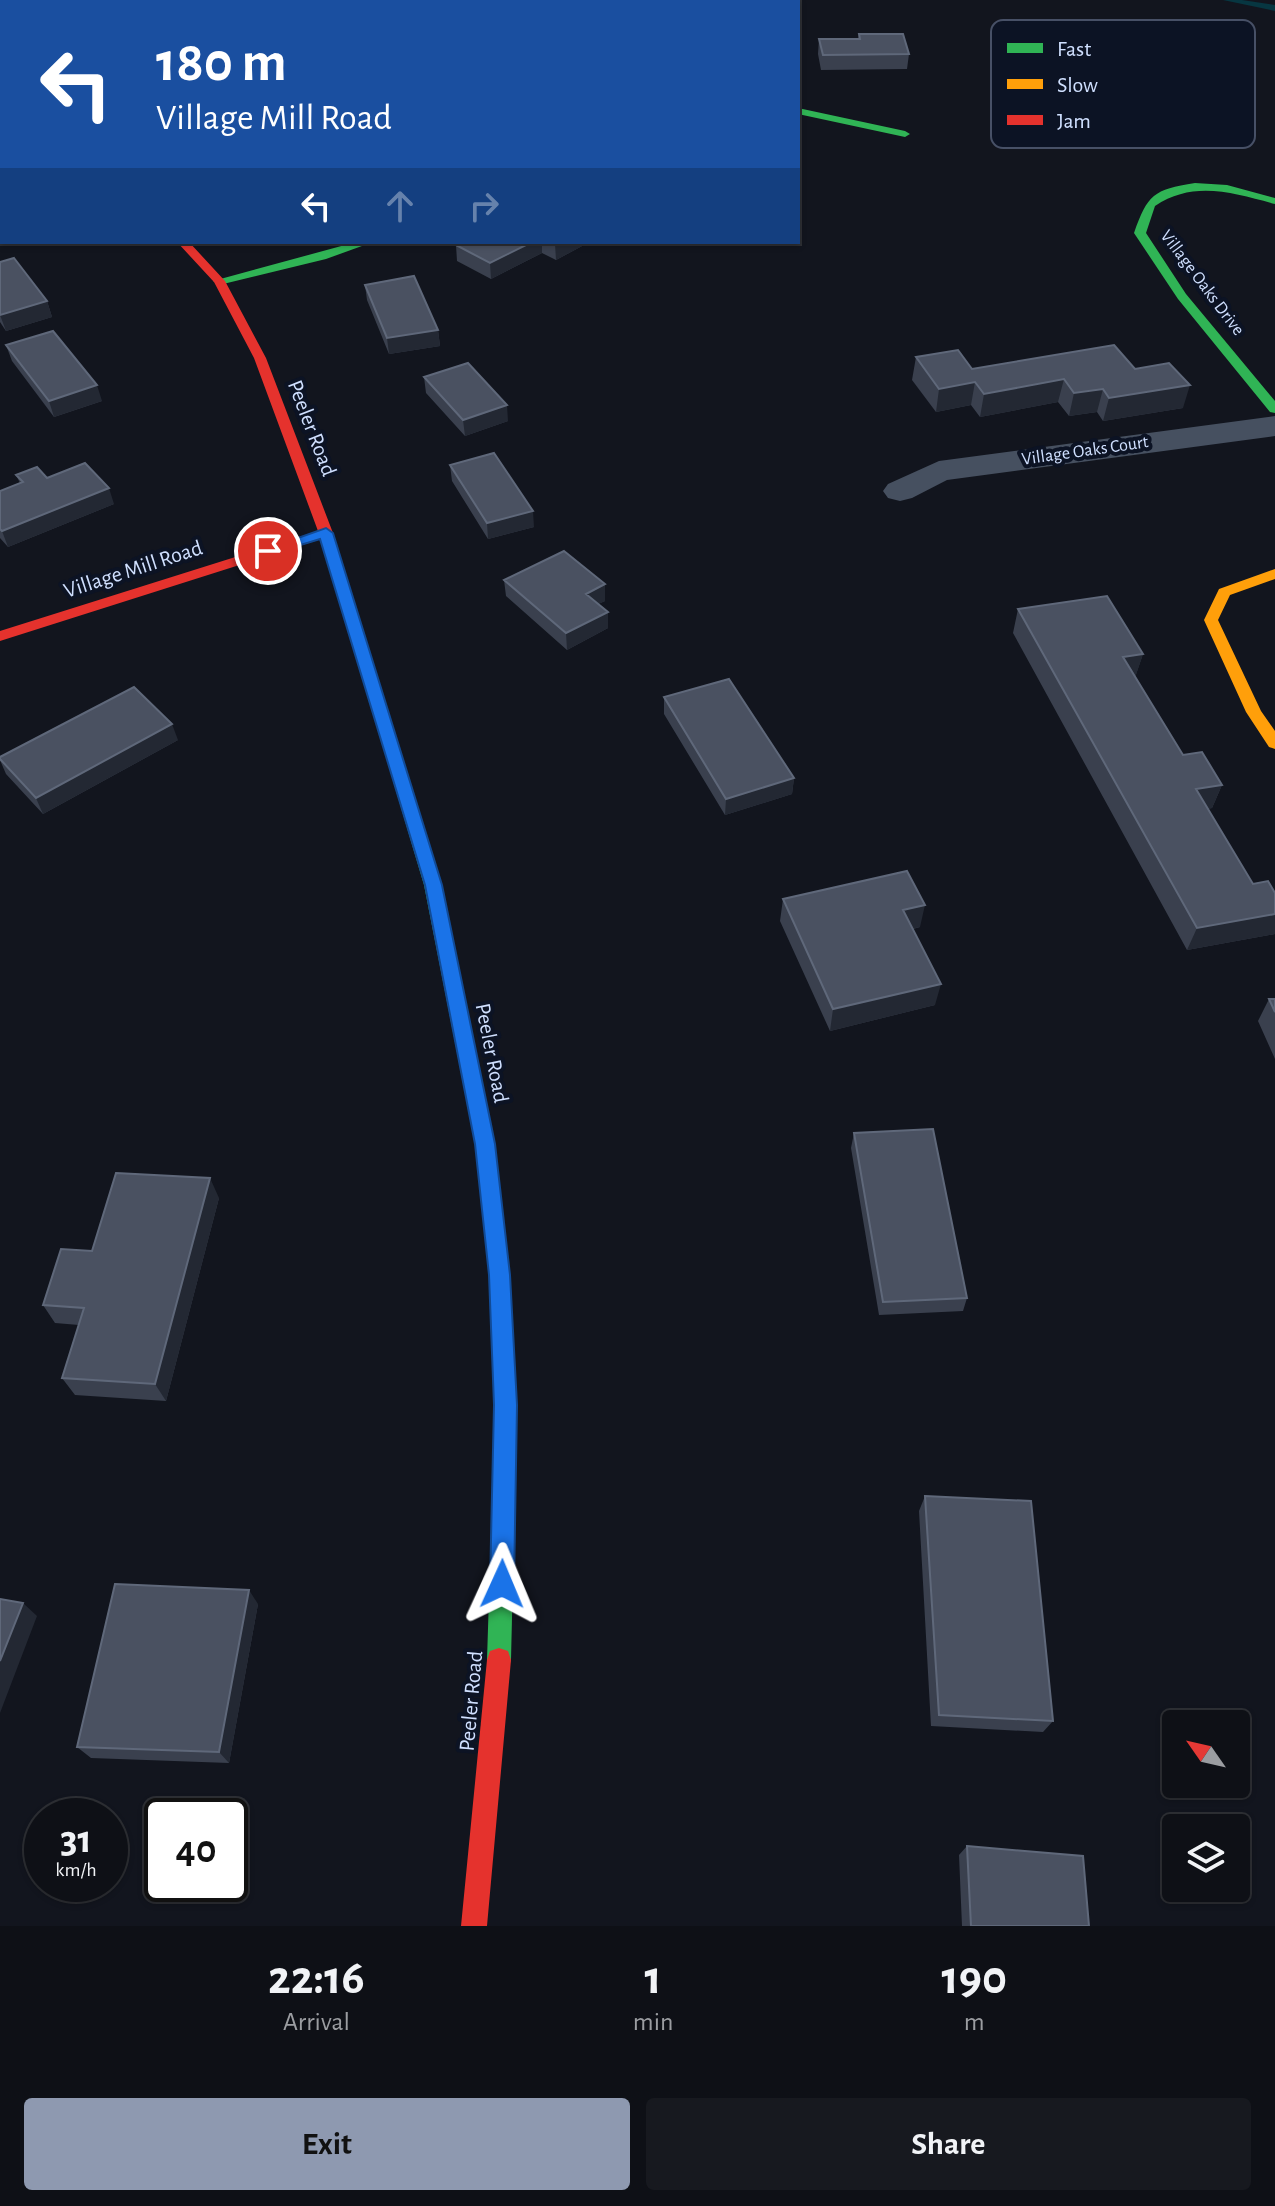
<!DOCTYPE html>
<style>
:root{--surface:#0e1016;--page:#17191f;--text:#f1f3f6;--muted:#9b9da1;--line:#2e3035;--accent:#8e99b0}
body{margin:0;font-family:"Alegreya Sans",sans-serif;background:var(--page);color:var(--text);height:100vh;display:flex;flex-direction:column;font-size:30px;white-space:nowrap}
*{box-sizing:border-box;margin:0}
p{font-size:26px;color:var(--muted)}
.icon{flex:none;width:44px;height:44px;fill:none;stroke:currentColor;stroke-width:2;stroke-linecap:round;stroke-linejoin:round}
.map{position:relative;height:1926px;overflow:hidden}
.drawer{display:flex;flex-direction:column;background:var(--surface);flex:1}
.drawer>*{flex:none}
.guide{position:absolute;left:0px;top:0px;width:800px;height:244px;box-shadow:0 2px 6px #0004,0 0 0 2px var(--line);background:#1a4fa0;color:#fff;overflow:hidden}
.needle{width:52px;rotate:304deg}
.fabs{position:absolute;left:1162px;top:1710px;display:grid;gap:16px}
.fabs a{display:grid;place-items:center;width:88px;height:88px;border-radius:8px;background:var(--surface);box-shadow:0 2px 6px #0004,0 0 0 2px var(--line);font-size:40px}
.speed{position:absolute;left:24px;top:1798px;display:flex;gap:16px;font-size:40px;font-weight:700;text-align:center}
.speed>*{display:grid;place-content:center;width:104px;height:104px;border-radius:50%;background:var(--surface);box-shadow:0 2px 6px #0004,0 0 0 2px var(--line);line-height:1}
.speed small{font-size:20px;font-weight:400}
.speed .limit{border:4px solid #111;border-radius:12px;background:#fff;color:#111}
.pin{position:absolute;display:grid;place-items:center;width:68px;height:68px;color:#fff;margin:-34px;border:4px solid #fff;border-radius:50%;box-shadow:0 2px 8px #0007}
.me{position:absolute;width:88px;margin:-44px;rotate:1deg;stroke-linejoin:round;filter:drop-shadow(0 0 6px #0008)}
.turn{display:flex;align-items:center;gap:28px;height:168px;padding:0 24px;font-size:36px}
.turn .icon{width:104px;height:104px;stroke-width:2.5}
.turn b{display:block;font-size:56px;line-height:68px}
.lanes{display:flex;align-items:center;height:76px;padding:0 24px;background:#0003;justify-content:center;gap:40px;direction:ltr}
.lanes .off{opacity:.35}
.eta{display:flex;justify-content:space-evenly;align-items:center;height:136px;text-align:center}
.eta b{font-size:48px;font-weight:600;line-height:56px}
.button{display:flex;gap:16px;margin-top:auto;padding:16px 24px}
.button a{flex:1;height:92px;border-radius:8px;background:var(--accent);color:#111;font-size:32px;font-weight:600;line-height:92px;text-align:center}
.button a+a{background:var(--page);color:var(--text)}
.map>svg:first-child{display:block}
</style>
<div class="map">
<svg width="1275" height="1926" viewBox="0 0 1275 1926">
<rect width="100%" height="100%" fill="#12151e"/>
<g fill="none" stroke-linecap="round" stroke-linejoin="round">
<path fill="#073641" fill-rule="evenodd" d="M1223 0H1242L1275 5V11Z"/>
<path fill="#465060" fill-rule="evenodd" d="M1275 416V436L947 480 912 498 900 501 888 498 883 491 888 484 939 461Z"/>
<path fill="#30b455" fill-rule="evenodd" d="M0 106H2V113H0Z
M798 108 905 131 910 134 905 137 798 114Z
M1195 183 1227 185 1275 198V204C1233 193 1194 180 1155 206L1146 233 1186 294 1275 401V413L1270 412 1178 299 1134 233C1148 194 1153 190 1195 183Z
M356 242H373L326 259 219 285 213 281Z
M352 614 359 619 442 885 495 1144 509 1275 517 1405 511 1660 508 1669 499 1672 490 1669 487 1660 495 1405 489 1275 475 1144 424 885 345 619Z"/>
<path fill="#ff9f0a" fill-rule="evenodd" d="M1275 569V579L1230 595 1218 620 1261 711 1275 731V749L1269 747 1246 712 1204 620 1219 589Z"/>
<path fill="#e5322d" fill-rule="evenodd" d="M177 242H189L225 281 266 358 333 533 359 619 352 624 345 619 321 539 0 641V631L318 531 254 358 214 282Z
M499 1648 508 1651 511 1660 487 1926H461L487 1660 490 1651Z"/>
</g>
<path fill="#3a404e" d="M859 34 909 54 907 69 821 70 818 54 819 39H858Z
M463 242H584V245L556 260 542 253 491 279 457 261 456 245Z
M0 262 47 301 52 317 6 331 0 322Z
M365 285 438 330 440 346 389 354 367 300Z
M6 345 102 401 54 417 12 361Z
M916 357 972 369H1135L1183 408 1103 421 1097 412 1069 416 1058 402 980 417 971 405 936 412 912 380Z
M424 377 508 421 465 436 426 393Z
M450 465 534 527 488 539 452 481Z
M16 475 47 478 114 504 8 547 0 538V491L20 483Z
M504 580 605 601 598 604 608 612V628L567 650 506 596Z
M1018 609 1143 654 1135 677 1183 755 1222 785 1212 808 1207 809 1253 884 1275 934 1187 950 1013 633Z
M664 697 794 778 792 794 725 815 664 714Z
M178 740 43 814 6 774 0 760V757Z
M783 899 920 927 913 929 935 1005 830 1031 780 921Z
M1269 999H1275V1059L1258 1021Z
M854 1133 967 1298 963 1311 879 1315 851 1148Z
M219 1198 166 1401 75 1395 62 1378 79 1325 55 1323 43 1305Z
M925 1496 1053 1721 1043 1732 931 1726 919 1511Z
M258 1604 229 1763 91 1758 77 1747Z
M967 1846 1089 1926H962L959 1855Z"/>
<path fill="#232833" d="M532 242H542V253L491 279 490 263Z
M559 242H584V245L556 260 555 244Z
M47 301 52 317 6 331 0 315Z
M438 330 440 346 389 354 387 338Z
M1064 379 1058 402 980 417 984 394Z
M975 382 971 405 936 412 939 389Z
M97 385 102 401 54 417 49 401Z
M1190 385 1183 408 1103 421 1109 398Z
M1103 389 1097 412 1069 416 1074 393Z
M507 405 508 421 465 436 463 420Z
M109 488 114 504 8 547 2 531Z
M533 511 534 527 488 539 487 523Z
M605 584V601L586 610V594Z
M608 612V628L567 650 566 633Z
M1143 654 1135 678 1123 657Z
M172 724 178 740 43 814 36 798Z
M794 778 792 794 725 815 726 799Z
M1222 785 1212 808 1187 812 1196 789Z
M925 905 920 927 898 932 903 910Z
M1275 914V934L1187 950 1197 928Z
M941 984 935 1005 830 1031 833 1009Z
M210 1178 219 1198 166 1401 155 1384Z
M249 1590 258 1604 229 1763 219 1752Z
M23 1603 37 1616 0 1713V1661Z"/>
<path fill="#4a5161" stroke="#5f687a" stroke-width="2" d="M859 34H903L909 54 823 55 819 39H860Z
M463 242H532L490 263 456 245Z
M14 258 47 301 0 315V262Z
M414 276 438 330 387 338 365 285Z
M53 331 97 385 49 401 6 345Z
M1114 345 1135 369 1169 363 1190 385 1109 398 1103 389 1074 393 1064 379 984 394 975 382 939 389 916 357 958 350 972 369Z
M468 363 507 405 463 420 424 377Z
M494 453 533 511 487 523 450 465Z
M85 463 109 488 2 531 0 529V491L23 482 16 475 37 467 47 478Z
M564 551 605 584 586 594 608 612 566 633 504 580Z
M1107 596 1143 654 1123 657 1183 755 1202 752 1222 785 1196 789 1253 884 1268 881 1275 893V914L1197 928 1018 609Z
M729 679 794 778 726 799 664 697Z
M134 687 172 724 36 798 0 759V757Z
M907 871 925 905 903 910 941 984 833 1009 783 899Z
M1269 999H1275V1012Z
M933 1129 967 1298 883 1302 854 1133Z
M116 1173 210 1178 155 1384 62 1378 84 1308 43 1305 61 1249 92 1251Z
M925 1496 1031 1501 1053 1721 939 1715Z
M115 1584 249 1590 219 1752 77 1747Z
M0 1599 23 1603 0 1661Z
M967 1846 1083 1856 1089 1926H971Z"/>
<path fill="#1a73e8" stroke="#114b97" stroke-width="2" d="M326 528 333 533 442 885 495 1144 510 1275 517 1405 514 1584 510 1593 502 1596 493 1593 490 1584 494 1405 489 1275 475 1144 425 885 320 539 268 555 261 551Z"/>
<g text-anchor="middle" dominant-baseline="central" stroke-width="8" stroke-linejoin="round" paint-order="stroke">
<g font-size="18" fill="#d0e0ff" stroke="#0c1324">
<text transform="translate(1202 283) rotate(53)">Village Oaks Drive</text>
<text transform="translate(1085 451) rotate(-8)">Village Oaks Court</text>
</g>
<g font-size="22" fill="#d0e0ff" stroke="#0c1324">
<text transform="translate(312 428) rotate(69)">Peeler Road</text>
<text transform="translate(133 569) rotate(-18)">Village Mill Road</text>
<text transform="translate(492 1053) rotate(79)">Peeler Road</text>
<text transform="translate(471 1701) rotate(-85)">Peeler Road</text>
</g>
</g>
<rect x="991" y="20" width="264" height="128" rx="12" fill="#0c1324" stroke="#475066" stroke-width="2"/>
<rect x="1007" y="43" width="36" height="10" fill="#30b455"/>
<rect x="1007" y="79" width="36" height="10" fill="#ff9f0a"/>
<rect x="1007" y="115" width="36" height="10" fill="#e5322d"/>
<g font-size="22" fill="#d0e0ff">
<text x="1057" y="56">Fast</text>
<text x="1057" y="92">Slow</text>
<text x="1057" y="128">Jam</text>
</g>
</svg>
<div class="fabs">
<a><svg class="needle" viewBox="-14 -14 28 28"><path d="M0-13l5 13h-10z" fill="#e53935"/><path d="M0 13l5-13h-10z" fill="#9b9da1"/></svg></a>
<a><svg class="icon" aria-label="layers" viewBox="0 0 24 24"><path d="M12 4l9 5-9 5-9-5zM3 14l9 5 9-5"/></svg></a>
</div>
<div class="speed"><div>31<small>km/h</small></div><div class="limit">40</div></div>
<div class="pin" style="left:268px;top:551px;background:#d93025"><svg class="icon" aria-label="arrive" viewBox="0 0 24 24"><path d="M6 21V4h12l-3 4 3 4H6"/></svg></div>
<svg class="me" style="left:502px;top:1584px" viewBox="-20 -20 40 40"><path d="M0-17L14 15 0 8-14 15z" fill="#1a73e8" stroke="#fff" stroke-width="4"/></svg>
<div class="guide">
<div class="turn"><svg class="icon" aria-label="left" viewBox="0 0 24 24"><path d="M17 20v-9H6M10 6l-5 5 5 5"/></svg><div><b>180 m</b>Village Mill Road</div></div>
<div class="lanes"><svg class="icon" aria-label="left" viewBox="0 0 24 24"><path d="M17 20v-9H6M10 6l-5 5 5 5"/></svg><svg class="icon off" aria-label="ahead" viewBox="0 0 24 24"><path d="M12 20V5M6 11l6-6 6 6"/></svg><svg class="icon off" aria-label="right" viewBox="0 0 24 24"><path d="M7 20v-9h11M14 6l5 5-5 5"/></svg></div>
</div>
</div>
<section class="drawer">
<div class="eta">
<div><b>22:16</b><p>Arrival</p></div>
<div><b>1</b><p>min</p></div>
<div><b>190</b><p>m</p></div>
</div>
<div class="button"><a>Exit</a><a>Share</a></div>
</section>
